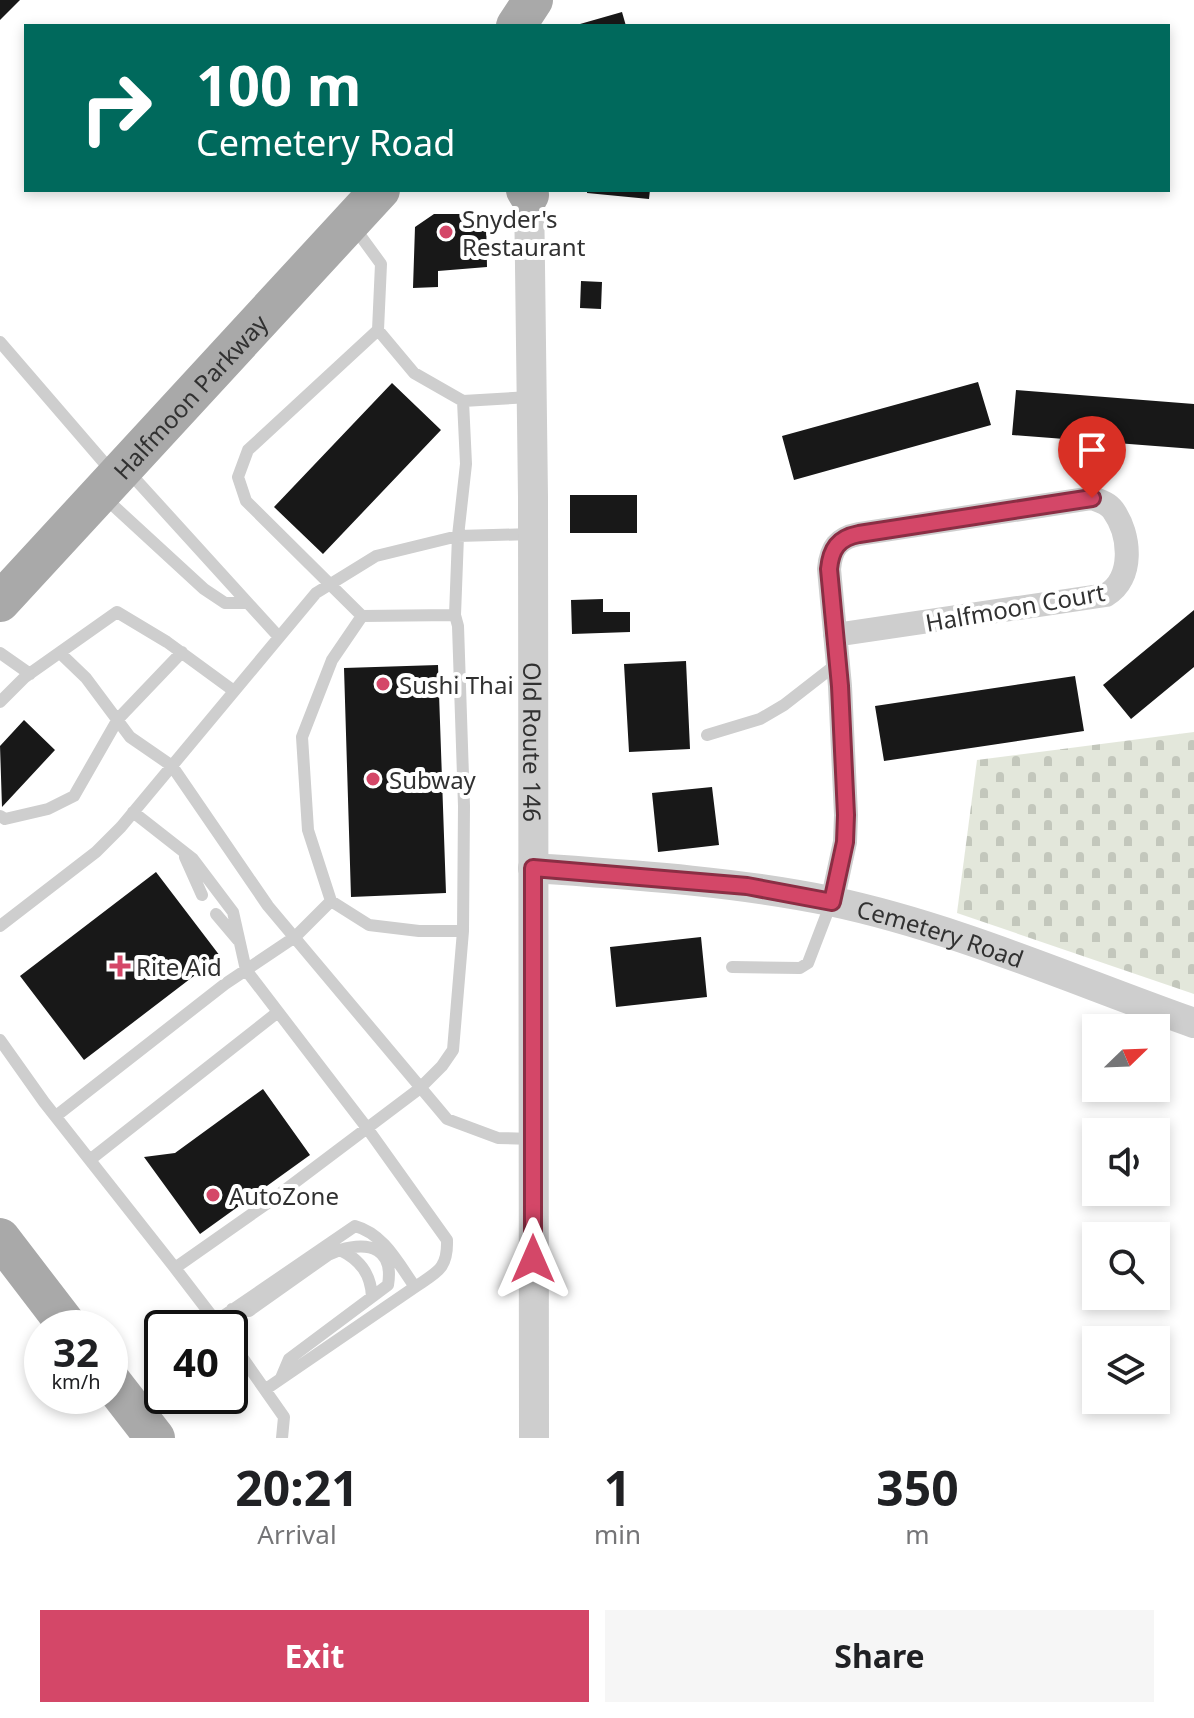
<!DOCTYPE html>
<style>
:root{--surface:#fff;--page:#f6f6f6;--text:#202124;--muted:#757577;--accent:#d44768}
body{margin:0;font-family:"Noto Sans",sans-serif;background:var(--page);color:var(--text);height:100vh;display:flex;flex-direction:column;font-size:30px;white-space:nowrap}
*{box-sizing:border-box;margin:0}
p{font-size:26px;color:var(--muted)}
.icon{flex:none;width:44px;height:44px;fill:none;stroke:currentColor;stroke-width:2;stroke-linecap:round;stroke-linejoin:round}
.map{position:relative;height:1438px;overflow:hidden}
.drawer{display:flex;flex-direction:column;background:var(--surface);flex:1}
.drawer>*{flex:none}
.hud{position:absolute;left:24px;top:24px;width:1146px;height:168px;border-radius:0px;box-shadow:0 4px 12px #0003;background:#00695c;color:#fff;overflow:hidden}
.needle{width:52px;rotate:67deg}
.controls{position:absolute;left:1082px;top:1014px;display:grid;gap:16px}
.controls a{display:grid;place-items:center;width:88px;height:88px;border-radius:0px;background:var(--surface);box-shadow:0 4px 12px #0003;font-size:40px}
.speed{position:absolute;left:24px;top:1310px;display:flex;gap:16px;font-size:40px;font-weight:700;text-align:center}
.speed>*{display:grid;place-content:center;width:104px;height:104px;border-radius:50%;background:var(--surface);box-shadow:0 4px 12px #0003;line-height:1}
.speed small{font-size:20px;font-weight:400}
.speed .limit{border:4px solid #111;border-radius:12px;background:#fff;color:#111}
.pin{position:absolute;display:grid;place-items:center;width:68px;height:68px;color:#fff;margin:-82px -34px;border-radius:50% 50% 50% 0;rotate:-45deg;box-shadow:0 0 8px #0007}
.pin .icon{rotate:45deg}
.me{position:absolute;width:88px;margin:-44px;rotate:0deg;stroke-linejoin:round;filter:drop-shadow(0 0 6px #0008)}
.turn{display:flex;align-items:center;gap:28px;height:168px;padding:0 40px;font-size:36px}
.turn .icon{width:104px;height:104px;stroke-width:2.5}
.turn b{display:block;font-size:56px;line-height:68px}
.eta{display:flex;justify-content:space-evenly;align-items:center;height:136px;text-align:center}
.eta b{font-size:48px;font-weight:700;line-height:56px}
.button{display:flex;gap:16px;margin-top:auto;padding:16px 40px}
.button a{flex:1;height:92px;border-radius:0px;background:var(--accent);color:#fff;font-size:32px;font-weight:700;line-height:92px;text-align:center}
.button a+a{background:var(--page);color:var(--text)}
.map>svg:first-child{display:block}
</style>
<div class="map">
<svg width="1194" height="1438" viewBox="0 0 1194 1438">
<defs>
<pattern id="cemetery-stones" width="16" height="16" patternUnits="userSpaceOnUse" patternTransform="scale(2)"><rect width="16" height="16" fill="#e3e7db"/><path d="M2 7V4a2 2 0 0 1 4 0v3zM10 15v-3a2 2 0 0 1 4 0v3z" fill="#c3c7bc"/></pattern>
</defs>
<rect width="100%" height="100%" fill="#fff"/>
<path fill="url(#cemetery-stones)" d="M1194 732V994L957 913 977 760Z"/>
<path fill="#181818" d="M0 0H20L0 20Z
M622 12 626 26H580V24Z
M587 190H650L649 199 587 193Z
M434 214H486L487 267 438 271V287L413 288 415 227Z
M581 281 602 282 601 309 580 308Z
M978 382 991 425 794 480 782 436Z
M392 383 441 430 323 554 274 507Z
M1016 390 1194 404V449L1012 435Z
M570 495H637V533H570Z
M603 599V612H630V632L572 634 571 600Z
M1194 610V667L1131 719 1103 685Z
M686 661 690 749 629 752 624 664Z
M438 665 446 893 351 897 344 668Z
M1075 676 1084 731 884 761 875 706Z
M24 720 55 750 2 807 0 746Z
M712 787 719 845 658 852 652 793Z
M156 872 220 956 84 1060 20 976Z
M701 937 707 997 616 1007 610 947Z
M263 1089 310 1155 200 1234 144 1157 175 1153Z"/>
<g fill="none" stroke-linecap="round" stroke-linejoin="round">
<path stroke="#cecece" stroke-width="12" d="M378 330 248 450 238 477 246 501 362 616 455 615
M0 342 113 473
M463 401 531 397
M127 470 278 636
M105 498 204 589 225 603H247
M362 616 332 660 302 737 308 830 331 901 369 925 419 931H463
M0 653 30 674
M60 653 86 678 130 737 172 766 268 906 447 1119 498 1138 533 1139
M0 702 25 677 117 612 167 642 234 691
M707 735 760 719 784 705 838 663
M133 812 193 859 233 912 246 970 367 1128 447 1240C448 1269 437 1272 415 1287
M0 816 5 819 48 809 74 796 118 719 182 652
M185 857 202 895
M216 914 238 940
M0 926 96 852 121 827 316 593 376 556 458 536 532 534
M732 967 800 968 808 963 831 903
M0 1040 44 1102 175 1268 269 1202 419 1089 442 1066 453 1050 463 931 464 806 458 626 455 615 458 536 466 464 463 401 414 373 378 330 381 264 354 227
M56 1116 225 984 295 937 331 901
M91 1159 278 1012
M340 1250C370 1241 394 1249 388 1285L372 1297
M175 1268 221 1328
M232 1309 249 1311 328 1255 340 1250C361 1260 371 1275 372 1297L289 1359 281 1378
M216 1321 355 1226C384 1234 398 1263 415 1287L266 1389
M230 1340 284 1417 282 1438"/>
<path stroke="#cecece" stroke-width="24" d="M832 902 845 842 846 815 840 686 829 569C831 548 838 538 859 534L1092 498C1100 501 1108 503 1113 510 1131 535 1134 579 1106 595L835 635"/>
<g stroke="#cecece" stroke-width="30">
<path id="s1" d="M529 190 533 497 534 1438"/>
<path id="s2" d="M533 868C633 875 732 881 830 901 954 927 1075 981 1194 1023"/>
</g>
<g stroke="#a9a9a9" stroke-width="40">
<path d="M516 26 533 0"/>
<path d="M526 190 529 195"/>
<path id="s3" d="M0 602 380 190"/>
<path d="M0 1238 69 1328"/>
<path d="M110 1380 155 1438"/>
</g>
</g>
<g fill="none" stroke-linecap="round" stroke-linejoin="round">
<g stroke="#8a2e44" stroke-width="20">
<path id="route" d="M533 1259V868L747 886 832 902 845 842 846 815 840 686 829 569C831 549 838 538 859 534L1092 498"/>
</g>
<use href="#route" stroke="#d44768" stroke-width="14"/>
</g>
<g fill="#d44768" stroke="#fff" stroke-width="3">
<circle cx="446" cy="232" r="8"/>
<circle cx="383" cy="684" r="8"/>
<circle cx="373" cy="779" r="8"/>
<path d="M116 954h8v8h8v8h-8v8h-8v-8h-8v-8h8z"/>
<circle cx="213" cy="1195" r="8"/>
</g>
<g text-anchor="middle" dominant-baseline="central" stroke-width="8" stroke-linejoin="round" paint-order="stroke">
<g font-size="24" fill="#313131" stroke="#fff" text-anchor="start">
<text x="462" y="218">Snyder's<tspan x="462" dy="28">Restaurant</tspan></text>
<text x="399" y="684">Sushi Thai</text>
<text x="389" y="779">Subway</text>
<text x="136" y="966">Rite Aid</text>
<text x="229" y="1195">AutoZone</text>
</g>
<g font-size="24" fill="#313131" stroke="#fff">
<text stroke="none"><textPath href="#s3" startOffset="280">Halfmoon Parkway</textPath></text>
<text transform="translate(1015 607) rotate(-10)">Halfmoon Court</text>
<text stroke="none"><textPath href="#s1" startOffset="552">Old Route 146</textPath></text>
<text stroke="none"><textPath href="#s2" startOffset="414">Cemetery Road</textPath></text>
</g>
</g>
</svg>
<div class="controls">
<a><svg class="needle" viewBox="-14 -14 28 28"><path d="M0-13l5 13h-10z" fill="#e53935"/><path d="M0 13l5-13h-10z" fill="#757577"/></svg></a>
<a><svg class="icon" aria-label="sound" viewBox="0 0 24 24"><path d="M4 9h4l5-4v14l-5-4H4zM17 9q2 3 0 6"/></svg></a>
<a><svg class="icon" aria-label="search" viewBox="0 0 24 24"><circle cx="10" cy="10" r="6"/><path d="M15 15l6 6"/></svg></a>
<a><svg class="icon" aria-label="layers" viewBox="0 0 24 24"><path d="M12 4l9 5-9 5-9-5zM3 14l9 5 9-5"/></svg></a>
</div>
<div class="speed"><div>32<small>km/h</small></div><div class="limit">40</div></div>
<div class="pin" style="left:1092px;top:498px;background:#d93025"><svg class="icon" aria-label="arrive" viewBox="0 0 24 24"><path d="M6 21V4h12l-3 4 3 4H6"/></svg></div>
<svg class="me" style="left:533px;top:1259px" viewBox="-20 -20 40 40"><path d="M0-17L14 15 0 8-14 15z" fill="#d44768" stroke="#fff" stroke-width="4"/></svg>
<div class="hud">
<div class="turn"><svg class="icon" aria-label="right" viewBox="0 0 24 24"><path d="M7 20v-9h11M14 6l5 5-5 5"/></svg><div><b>100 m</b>Cemetery Road</div></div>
</div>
</div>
<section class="drawer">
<div class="eta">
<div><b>20:21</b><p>Arrival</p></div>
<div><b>1</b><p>min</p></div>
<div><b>350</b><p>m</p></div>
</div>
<div class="button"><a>Exit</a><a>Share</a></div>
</section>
